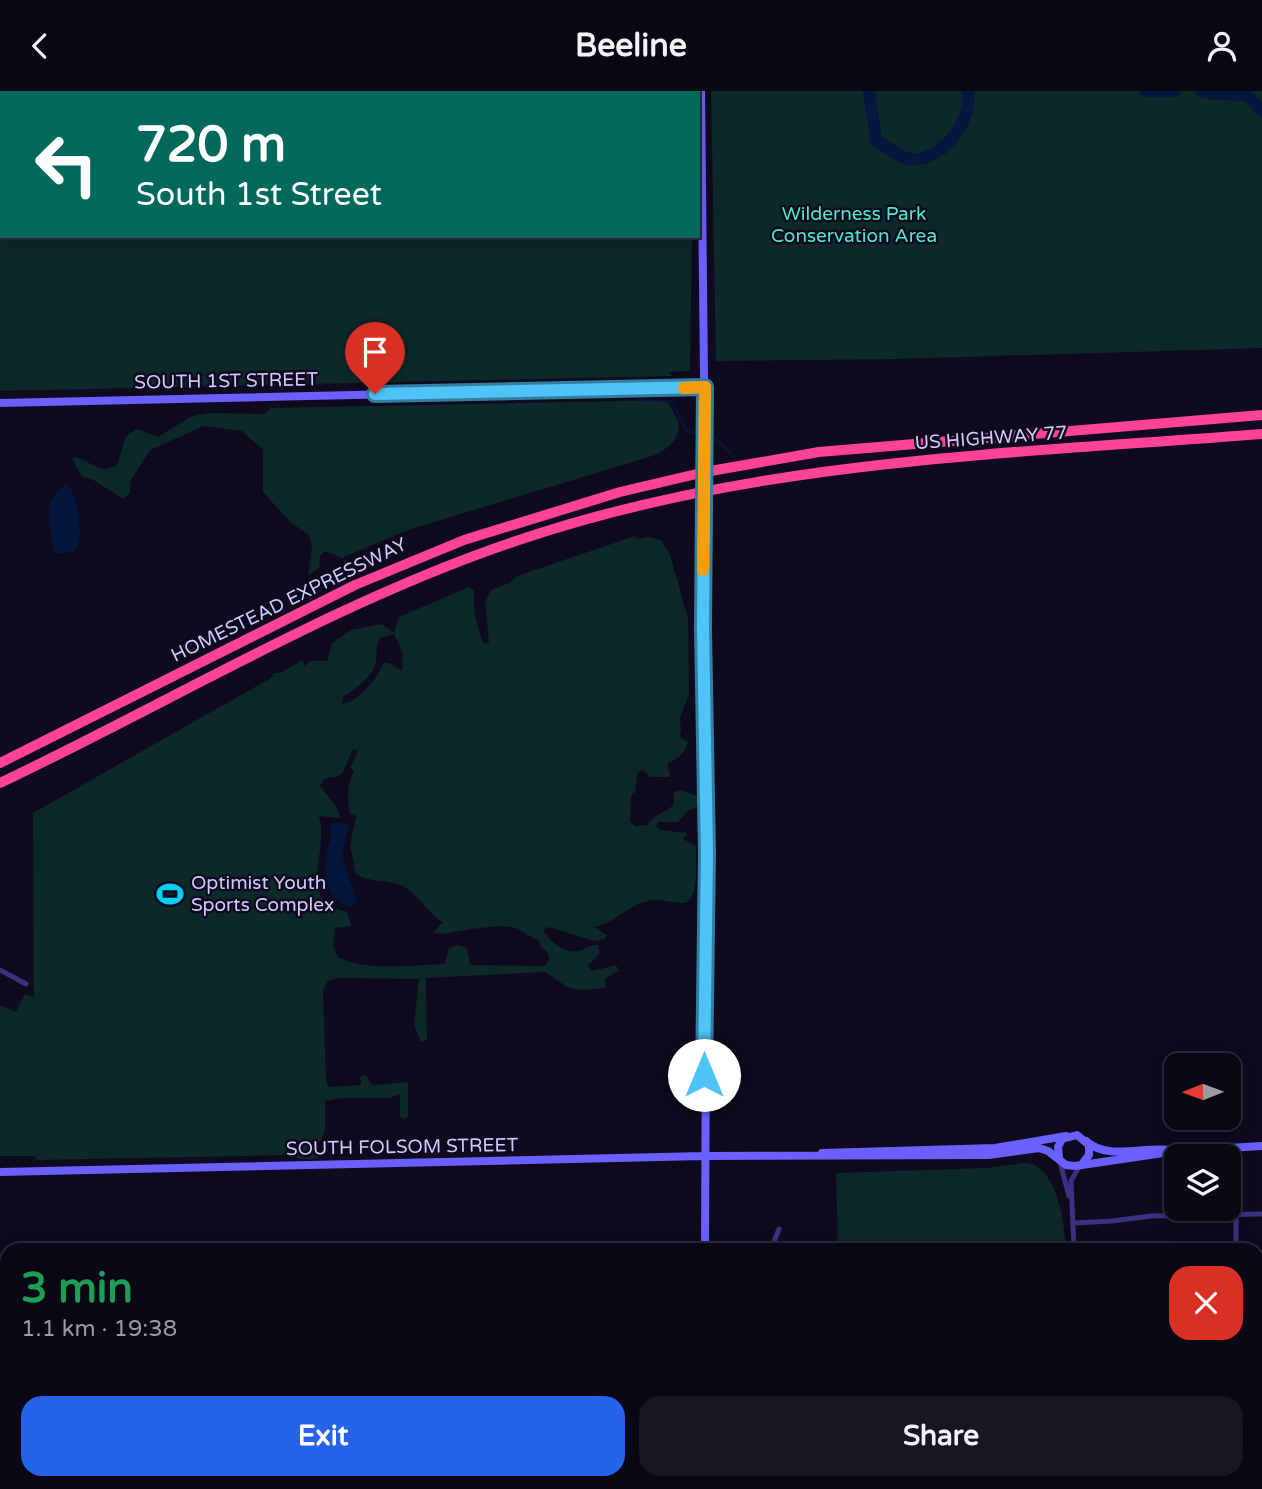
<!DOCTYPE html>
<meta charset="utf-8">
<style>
:root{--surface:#0b0816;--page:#191623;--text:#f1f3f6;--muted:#9a9aa1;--line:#2b2935;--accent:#2563eb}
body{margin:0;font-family:"Varela Round",sans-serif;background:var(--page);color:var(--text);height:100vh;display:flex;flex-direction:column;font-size:26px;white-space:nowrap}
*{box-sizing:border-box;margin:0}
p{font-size:23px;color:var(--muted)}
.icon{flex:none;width:38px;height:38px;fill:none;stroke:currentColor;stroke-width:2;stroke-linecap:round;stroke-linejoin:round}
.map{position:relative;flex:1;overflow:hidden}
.panel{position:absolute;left:0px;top:1152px;width:1264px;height:247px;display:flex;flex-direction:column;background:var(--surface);border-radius:21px 21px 0 0;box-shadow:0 4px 18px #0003,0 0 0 2px var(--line)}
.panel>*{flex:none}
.guide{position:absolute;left:0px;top:0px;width:700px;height:147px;box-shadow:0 4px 18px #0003,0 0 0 2px var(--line);background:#00695c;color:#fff;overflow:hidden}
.needle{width:46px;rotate:269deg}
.fabs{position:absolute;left:1164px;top:962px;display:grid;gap:14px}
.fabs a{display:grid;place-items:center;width:77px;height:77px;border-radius:14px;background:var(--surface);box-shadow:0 4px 18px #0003,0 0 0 2px var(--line);font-size:35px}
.pin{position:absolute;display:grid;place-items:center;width:60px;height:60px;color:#fff;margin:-72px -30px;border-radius:50% 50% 50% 0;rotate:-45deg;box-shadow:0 0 7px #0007}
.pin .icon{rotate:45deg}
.me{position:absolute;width:77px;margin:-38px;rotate:0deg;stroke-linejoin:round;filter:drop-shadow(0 0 5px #0008)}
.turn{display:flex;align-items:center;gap:24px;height:147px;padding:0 21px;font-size:32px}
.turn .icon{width:91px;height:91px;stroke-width:2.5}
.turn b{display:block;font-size:49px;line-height:60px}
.round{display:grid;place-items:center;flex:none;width:74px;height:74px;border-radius:21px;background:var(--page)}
.headline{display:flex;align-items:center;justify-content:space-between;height:119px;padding:0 21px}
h1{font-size:42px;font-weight:700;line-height:52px;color:#1e9e55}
.cta{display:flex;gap:14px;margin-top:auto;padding:14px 21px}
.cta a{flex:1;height:80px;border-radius:21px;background:var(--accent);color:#fff;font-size:28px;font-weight:700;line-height:80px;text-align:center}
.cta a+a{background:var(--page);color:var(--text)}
header{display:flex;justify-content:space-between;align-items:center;height:91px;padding:0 21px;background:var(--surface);font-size:32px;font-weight:700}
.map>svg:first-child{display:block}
</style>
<header><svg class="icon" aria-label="back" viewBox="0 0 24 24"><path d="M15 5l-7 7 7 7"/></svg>Beeline<svg class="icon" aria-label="person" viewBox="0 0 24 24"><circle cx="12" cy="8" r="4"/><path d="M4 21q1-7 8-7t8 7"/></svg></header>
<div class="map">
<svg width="1262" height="1398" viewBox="0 0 1262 1398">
<rect width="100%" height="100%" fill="#0f0a1e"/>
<path fill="#0d2829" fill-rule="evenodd" d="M0 0H692L2 2V145H692L690 280 669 281 672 285 0 300Z
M711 0H1262V257L896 268 716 270Z
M665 309C687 334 681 353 652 365L408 439 342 467 325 460 320 465 319 477 308 485 312 455 308 443 291 432 263 401V359L242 340 204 335 150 359 131 389 130 402 123 408 92 388 83 386 76 377 73 366C91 368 98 385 117 374L126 345 137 338 158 346 192 325 209 322 266 323 270 317Z
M635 445 638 448 646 446 661 449 670 464 688 528 689 603 680 627 681 641 679 645 688 651C685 662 678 669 667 672L670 686H650L643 679 638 681 635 701 631 704 630 731 635 735 647 734C655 722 665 723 674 713V701L681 699 700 706 698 715 688 720 678 731H658L656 736 661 739 687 742 683 748 696 755C695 769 701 814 681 812 670 812 660 807 648 810 628 814 615 832 594 836L607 844 605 848 594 850 549 836 543 839C550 851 567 865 582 859 589 856 590 854 598 854L599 863 587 875 593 880 616 874 619 880 605 887 606 897 582 899 567 896 545 881 426 887 427 949 421 951 414 934 419 888 338 887 328 890 323 899 326 991 329 996 360 994 362 992 359 986 363 984 367 985 372 994 408 991V1024L406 1028 400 1026V1003L390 1007H342L325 1010V1040L319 1052V1067C311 1070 298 1069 291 1064L36 1069 35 1065H0V914L16 921 25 903 34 906 33 722 271 587 274 582H280L303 569 304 575 311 570H327L332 552 351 539 382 533 394 542 399 526 469 496 474 499C474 519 475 534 484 553L489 551 485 511 491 499 509 492 517 485ZM394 543 403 563 402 580 389 572H383C378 588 359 610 342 613L343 606C355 598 376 584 376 568 377 559 376 556 380 547ZM353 658 358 660 350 677 354 680C347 694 347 707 350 723L356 725 350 754 356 783C369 792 386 788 400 794 418 801 426 821 443 831L433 842 441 843C459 841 503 830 520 839 527 843 530 847 539 849L541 857 547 860 549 868 546 875 470 874 467 857 457 854 449 857 445 873C413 874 366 881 338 866L333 855 335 837 351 835 347 821C294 808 330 762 319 725L340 727 338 718 320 695 325 687 337 686 343 681Z
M1023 1072C1056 1069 1066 1134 1065 1158H838L836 1082 986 1077Z"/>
<path fill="#05173c" d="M67 393C76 399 87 451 74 460 70 462 63 462 58 463L54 460C49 435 40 408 67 393Z
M332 732H349L342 764 357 811 349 816C343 813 336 809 331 802 323 790 325 758 332 746L329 736Z"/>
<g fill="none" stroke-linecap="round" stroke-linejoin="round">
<path stroke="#05173c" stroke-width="2" d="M638 309 671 310 677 319 686 340 698 343
M713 344 732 364"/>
<path stroke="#05173c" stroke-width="12" d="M308 0V2
M448 0V2
M556 0V2
M869 0 876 49C886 55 899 67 910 68 942 72 973 29 968 0
M1146 0H1175
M1201 0 1214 3 1246 4 1262 20
M652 2 654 0"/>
<path stroke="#383281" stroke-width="5" d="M0 879 26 893
M1060 1071 1069 1105
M1236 1123V1158
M1074 1132 1112 1130 1151 1125 1262 1123
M771 1158 779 1138
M1074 1158 1071 1090 1080 1074
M1256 1304 1262 1316
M1256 1353 1262 1350
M772 1391 773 1398
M1039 1391 1044 1398
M1144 1391 1147 1398
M796 1398H879
M1173 1398 1186 1391"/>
<path stroke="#6a5fff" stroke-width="8" d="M701 0 705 381 703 538 707 699 705 1158
M0 312 705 296
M1086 1050C1108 1070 1143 1055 1171 1059
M822 1062 995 1057 1066 1045
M1059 1066 1058 1056 1062 1048 1077 1044 1089 1054V1064L1083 1072
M0 1081 704 1065 989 1064 1039 1057 1048 1060 1066 1074 1075 1075 1177 1060 1262 1055
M708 1391 709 1398"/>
<path stroke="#ff4394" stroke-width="10" d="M0 672 355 494 464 449 620 401 705 381 819 361 1262 324
M0 692C173 610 336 510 519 449 758 368 1012 363 1262 343"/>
</g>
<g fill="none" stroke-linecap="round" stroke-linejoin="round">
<g stroke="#337fa1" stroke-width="18">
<path id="route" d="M375 303 705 296 703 537 707 763 704 984"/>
</g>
<use href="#route" stroke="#4fc3f7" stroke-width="12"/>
<path stroke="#f59e0b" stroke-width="12" d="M684 297 705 296 703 479"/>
</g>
<defs>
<g id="stadium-bare" transform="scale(2.1)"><path d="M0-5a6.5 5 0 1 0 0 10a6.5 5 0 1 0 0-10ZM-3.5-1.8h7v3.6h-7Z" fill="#00cff3" stroke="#0f0a1e" stroke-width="2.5" paint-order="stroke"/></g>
</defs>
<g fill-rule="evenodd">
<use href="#stadium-bare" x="170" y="803"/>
</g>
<g text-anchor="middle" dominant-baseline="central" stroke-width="5" stroke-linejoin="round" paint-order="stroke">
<g font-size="19" fill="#4ce7c7" stroke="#0f0a1e">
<text x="854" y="123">Wilderness Park<tspan x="854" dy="22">Conservation Area</tspan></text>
</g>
<g font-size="19" fill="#d1c8ff" stroke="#0f0a1e">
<text transform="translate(226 290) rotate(-1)">SOUTH 1ST STREET</text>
<text transform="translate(991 347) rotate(-4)">US HIGHWAY 77</text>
<text transform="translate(289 509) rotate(-26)">HOMESTEAD EXPRESSWAY</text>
<text transform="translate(402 1056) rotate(-1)">SOUTH FOLSOM STREET</text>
</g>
<g font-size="19" fill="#d1c8ff" stroke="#0f0a1e" text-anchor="start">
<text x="191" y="792">Optimist Youth<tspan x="191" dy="22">Sports Complex</tspan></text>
</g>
</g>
</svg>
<div class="fabs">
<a><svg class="needle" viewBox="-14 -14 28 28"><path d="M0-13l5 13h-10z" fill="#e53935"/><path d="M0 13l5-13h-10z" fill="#9a9aa1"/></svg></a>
<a><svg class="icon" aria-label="layers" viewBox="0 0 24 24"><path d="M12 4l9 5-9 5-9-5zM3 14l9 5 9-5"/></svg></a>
</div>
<div class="pin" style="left:375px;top:303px;background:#d93025"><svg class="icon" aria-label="arrive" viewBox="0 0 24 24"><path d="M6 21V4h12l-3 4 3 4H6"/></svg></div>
<svg class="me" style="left:704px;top:984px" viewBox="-20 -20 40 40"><circle r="19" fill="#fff"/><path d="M0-13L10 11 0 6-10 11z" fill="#4fc3f7"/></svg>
<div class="guide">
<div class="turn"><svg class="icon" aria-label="left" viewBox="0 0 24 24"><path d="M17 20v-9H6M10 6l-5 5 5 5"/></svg><div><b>720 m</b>South 1st Street</div></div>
</div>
<section class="panel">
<div class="headline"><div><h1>3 min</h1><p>1.1 km · 19:38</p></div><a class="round" style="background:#d93025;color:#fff"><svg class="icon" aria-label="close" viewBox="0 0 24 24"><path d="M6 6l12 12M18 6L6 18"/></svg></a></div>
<div class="cta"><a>Exit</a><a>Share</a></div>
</section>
</div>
